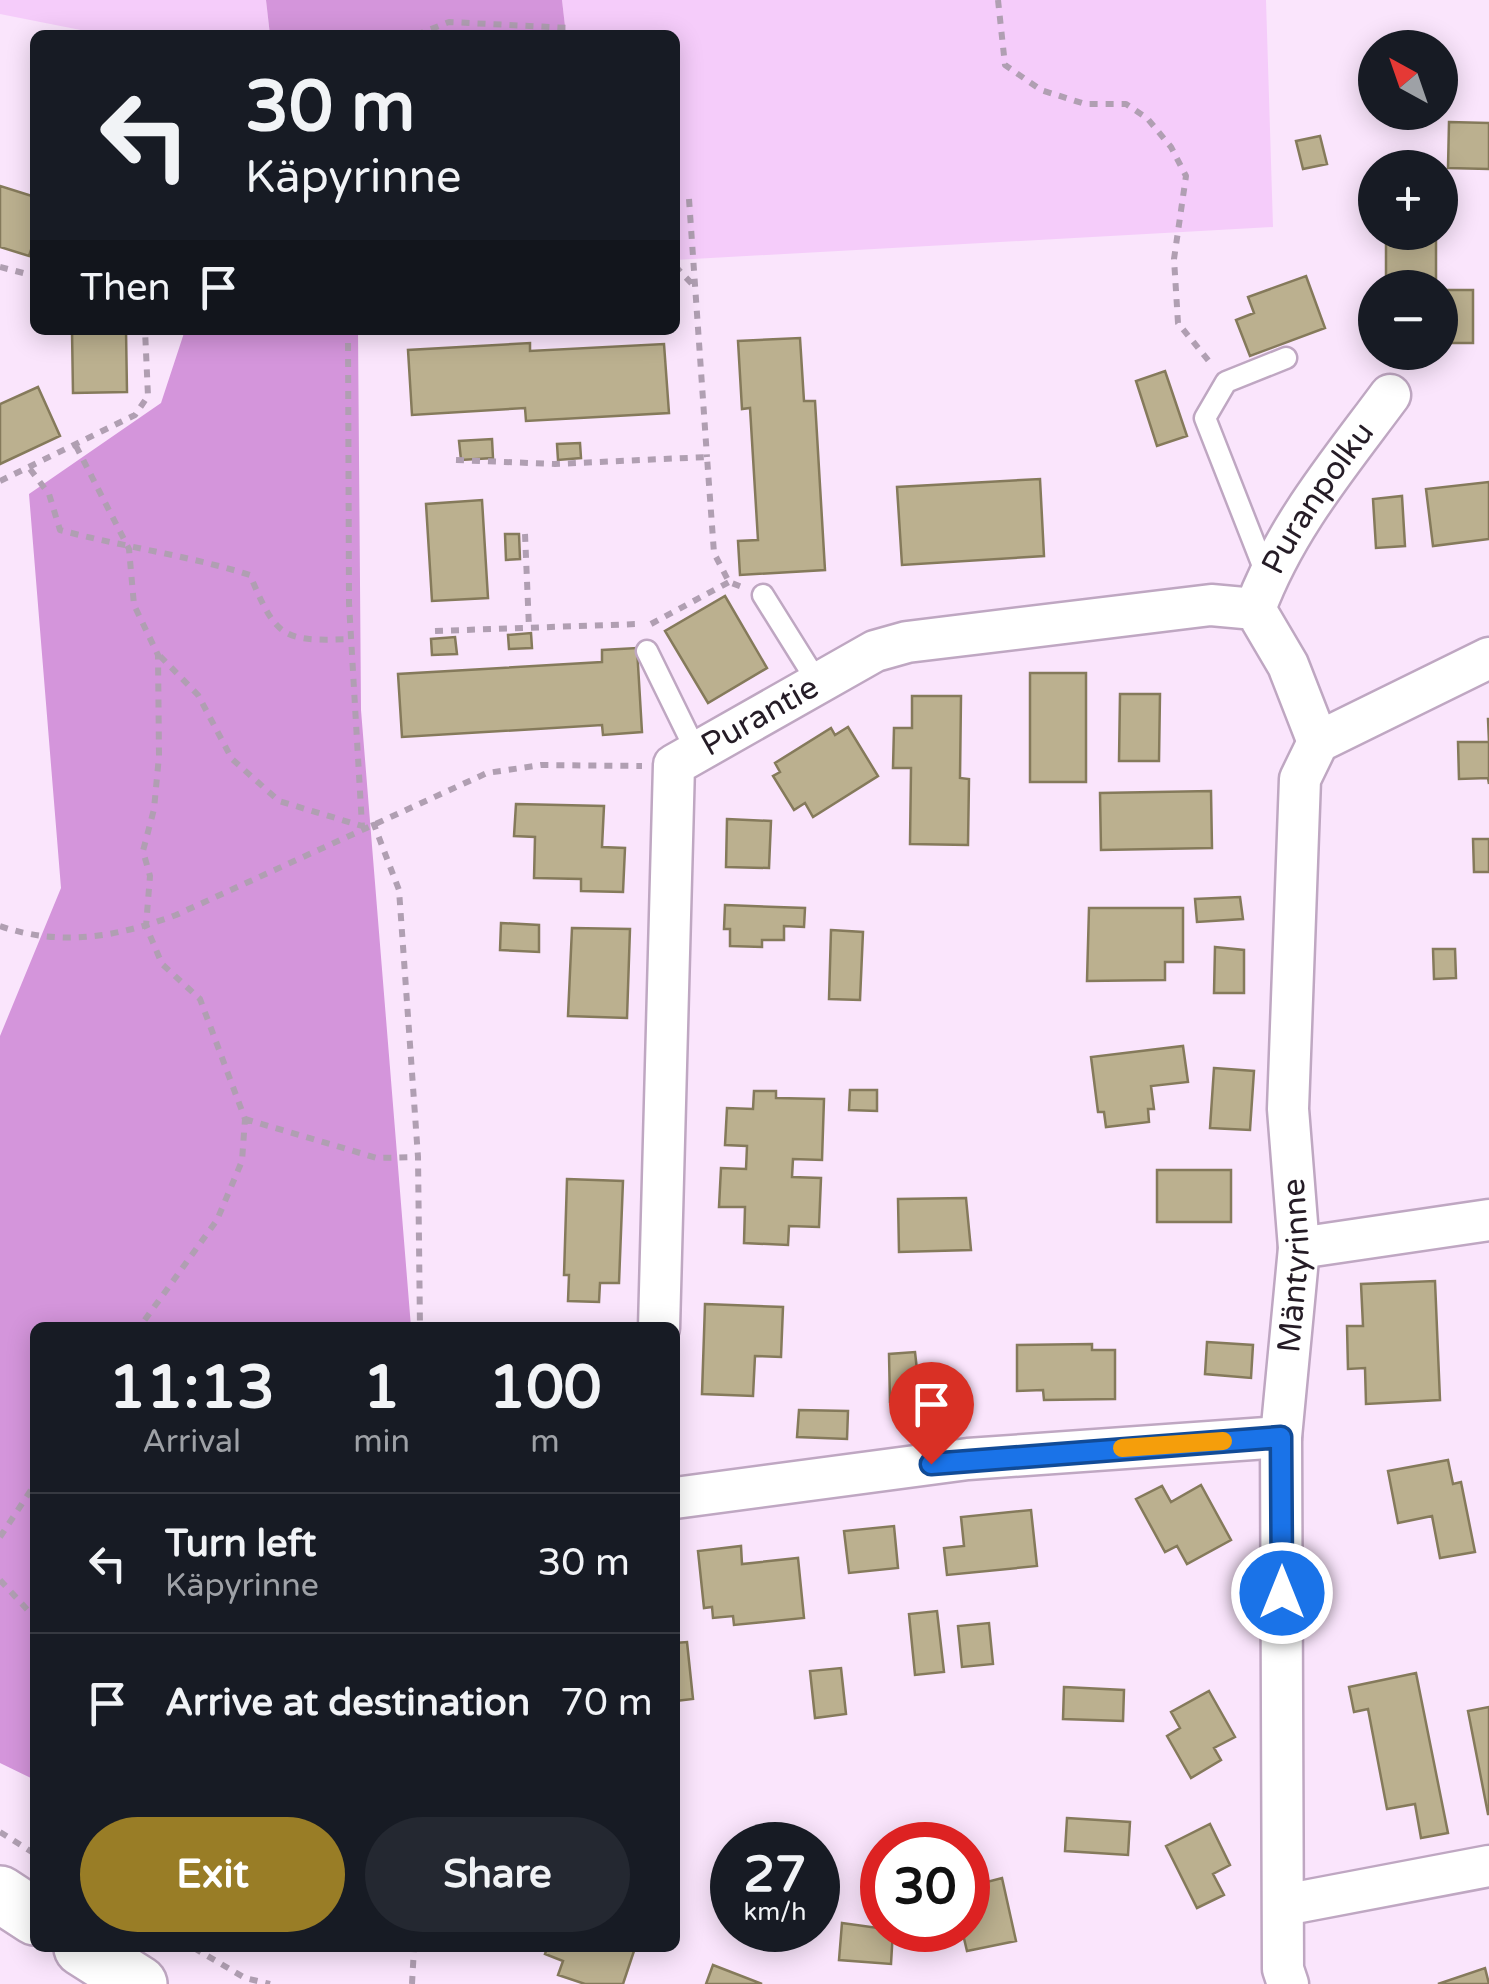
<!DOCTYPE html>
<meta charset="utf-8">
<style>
:root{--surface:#171b24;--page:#242831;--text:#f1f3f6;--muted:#9ea1a6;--line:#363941;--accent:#997d26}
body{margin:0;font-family:"Varela Round",sans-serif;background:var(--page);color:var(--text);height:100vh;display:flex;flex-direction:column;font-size:38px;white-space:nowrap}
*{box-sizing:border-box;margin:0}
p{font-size:32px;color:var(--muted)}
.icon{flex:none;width:55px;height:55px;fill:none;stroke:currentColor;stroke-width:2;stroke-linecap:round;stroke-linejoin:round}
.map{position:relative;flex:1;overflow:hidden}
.sheet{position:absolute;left:30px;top:1322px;width:650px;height:630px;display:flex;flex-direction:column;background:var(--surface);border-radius:15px;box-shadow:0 5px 25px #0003}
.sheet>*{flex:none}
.guide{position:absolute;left:30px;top:30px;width:650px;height:305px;border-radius:15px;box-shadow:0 5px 25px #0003;background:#171b24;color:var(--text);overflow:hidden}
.needle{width:65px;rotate:320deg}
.controls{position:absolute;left:1358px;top:30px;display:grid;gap:20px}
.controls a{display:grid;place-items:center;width:100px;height:100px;border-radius:50%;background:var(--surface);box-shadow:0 5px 25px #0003;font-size:50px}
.speed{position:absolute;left:710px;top:1822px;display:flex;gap:20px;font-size:50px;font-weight:700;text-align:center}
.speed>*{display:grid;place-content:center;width:130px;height:130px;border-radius:50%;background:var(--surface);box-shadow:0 5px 25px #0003;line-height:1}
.speed small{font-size:25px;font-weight:400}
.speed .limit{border:15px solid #d22;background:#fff;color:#111}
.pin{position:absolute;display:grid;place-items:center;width:85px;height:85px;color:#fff;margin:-102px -42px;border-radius:50% 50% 50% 0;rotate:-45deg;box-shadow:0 0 10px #0007}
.pin .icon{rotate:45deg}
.me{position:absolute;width:110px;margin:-55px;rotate:0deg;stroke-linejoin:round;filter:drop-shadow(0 0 8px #0008)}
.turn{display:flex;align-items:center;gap:35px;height:210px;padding:0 50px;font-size:45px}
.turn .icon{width:130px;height:130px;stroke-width:2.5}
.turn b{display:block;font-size:70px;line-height:85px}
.then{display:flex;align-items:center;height:95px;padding:0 50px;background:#0003;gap:20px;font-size:38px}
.eta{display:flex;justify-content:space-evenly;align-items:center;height:170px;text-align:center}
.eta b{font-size:60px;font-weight:700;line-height:70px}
.action{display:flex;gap:20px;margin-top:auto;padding:20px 50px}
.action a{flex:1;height:115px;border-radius:60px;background:var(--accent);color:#fff;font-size:40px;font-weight:700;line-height:115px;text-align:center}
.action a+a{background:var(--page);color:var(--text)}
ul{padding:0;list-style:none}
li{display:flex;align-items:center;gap:30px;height:140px;padding:0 50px;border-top:2px solid var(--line)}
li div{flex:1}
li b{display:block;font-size:38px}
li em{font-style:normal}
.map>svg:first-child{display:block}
</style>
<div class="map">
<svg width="1489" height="1984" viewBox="0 0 1489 1984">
<rect width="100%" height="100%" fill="#fae5fc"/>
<path fill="#f5ccfa" d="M0 0H266L270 35H106L0 14Z
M562 0H1266L1273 227 675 260V35H566Z"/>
<path fill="#d495db" d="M266 0H562L566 35H270Z
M185 330H358L361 710 411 1327 35 1328V1780L0 1763V1036L61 888 29 494 161 403Z"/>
<path fill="#bbb08f" stroke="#857a5b" stroke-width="2.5" d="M1449 122 1489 123V169L1448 168Z
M1320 136 1327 164 1303 169 1296 141Z
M0 186 35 197V238L29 256 0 247Z
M1386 232H1436V288H1386Z
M1306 276 1325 328 1250 356 1236 320 1254 313 1248 297Z
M1440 290H1473V343H1440Z
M72 330H126L127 392 73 393Z
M800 338 804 401H815L825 570 740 575 738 541 758 540 750 408 742 409 738 341Z
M530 343V351L664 344 669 413 526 421 525 408 412 415 408 350Z
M1165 371 1187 436 1157 446 1136 381Z
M38 387 60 436 0 464V404Z
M492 439 493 458 461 460 459 441Z
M580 443 581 458 558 460 557 444Z
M1040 479 1044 556 902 565 897 487Z
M1489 482V539L1433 546 1426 489Z
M1402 496 1405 546 1376 548 1373 499Z
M482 500 488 598 432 601 426 504Z
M505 534H519L520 559 506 560Z
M725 596 767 668 708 703 665 631Z
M531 633 532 648 509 649 508 635Z
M455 637 457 654 432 655 431 639Z
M637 648 642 732 603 735 602 725 402 737 398 674 602 662V650Z
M1030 673H1086V782H1030Z
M1120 694H1160L1159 761H1119Z
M912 696H961L960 778 969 779 968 845 910 844 911 768H893L894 728H912Z
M1488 719H1489V784L1488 778 1459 779 1458 742H1489Z
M848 727 878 776 813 817 805 803 794 810 773 776 780 772 775 763 831 728 835 735Z
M1211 791 1212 848 1101 850 1100 793Z
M516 804 604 806 602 847 625 848 623 892 581 891V879L534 878 535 837 514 836Z
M727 819 771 821 769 868 726 867Z
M1473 839H1489V872H1474Z
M1240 897 1243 919 1197 922 1195 899Z
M725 905 805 908 804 927 784 926V940H762V947L730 946V929H724Z
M1089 908H1183V962H1165V980L1087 981Z
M501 923 539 925V952L500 950Z
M572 928 630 929 627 1018 568 1016Z
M831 930 863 932 860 1000 829 999Z
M1215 947 1244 950V993H1214Z
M1433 949H1455L1456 978 1434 979Z
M1183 1046 1188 1082 1151 1086 1154 1109H1148L1149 1122 1106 1127 1104 1112H1098L1091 1057Z
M1214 1068 1254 1071 1250 1130 1210 1128Z
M850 1090H877V1111L849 1110Z
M754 1091H776V1098L824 1099 822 1160 793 1159 792 1177 821 1178 819 1227 789 1226 788 1245 744 1243 745 1207H719L721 1168 746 1169 747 1146 725 1145 727 1108 753 1109Z
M1157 1170H1231V1222H1157Z
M567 1179 623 1181 619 1283H600L599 1302 568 1301 569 1275H564Z
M966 1198 971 1250 899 1252 898 1199Z
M1435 1281 1440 1400 1366 1404 1365 1368 1348 1369 1347 1326H1363L1361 1284Z
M705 1304 783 1307 781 1357 755 1356 753 1396 702 1394Z
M1207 1342 1253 1345 1251 1378 1205 1374Z
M1092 1344V1350H1115V1399L1044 1400 1043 1390 1017 1391V1345Z
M915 1352 917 1370 932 1371 930 1401 890 1402 889 1354Z
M799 1410 848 1411 847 1439 797 1437Z
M1448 1460 1453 1484 1461 1482 1475 1552 1440 1558 1432 1516 1398 1523 1388 1471Z
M1201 1485 1231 1540 1187 1564 1177 1546 1165 1552 1136 1499 1162 1486 1171 1502Z
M1031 1510 1037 1566 947 1575 944 1548 964 1546 961 1517Z
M894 1526 898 1568 849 1573 844 1531Z
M741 1546 742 1564 798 1558 804 1618 734 1625 733 1616 713 1618 712 1607 704 1608 698 1551Z
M937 1611 944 1672 915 1675 909 1614Z
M989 1623 993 1664 962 1667 958 1626Z
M687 1642 693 1699 675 1701V1643Z
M841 1668 846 1714 815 1718 810 1671Z
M1416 1673 1448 1833 1421 1838 1415 1804 1387 1809 1368 1709 1354 1712 1349 1687Z
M1064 1687 1124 1690 1123 1721 1063 1719Z
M1209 1691 1235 1737 1214 1748 1221 1760 1191 1778 1167 1736 1180 1728 1171 1712Z
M1489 1707V1814H1488L1468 1711Z
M1067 1818 1130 1822 1128 1855 1065 1851Z
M1210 1824 1230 1865 1213 1874 1224 1895 1197 1908 1166 1846Z
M984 1867 987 1882 1002 1878 1016 1941 967 1951 962 1930H968V1871Z
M842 1923 893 1930 891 1964 839 1960Z
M547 1948H635L623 1984H585L558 1975 563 1961 545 1954Z
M713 1965 762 1984H706Z
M1485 1968 1489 1984H1438Z"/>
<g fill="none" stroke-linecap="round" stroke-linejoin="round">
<g stroke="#bfa7c2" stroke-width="25">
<path id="lane" d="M1267 576 1205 418 1226 382 1286 358
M763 595 818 683
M647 651 697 753"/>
</g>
<g stroke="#bfa7c2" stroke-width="45">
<g id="street">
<path id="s1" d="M1255 609C1285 528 1339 464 1390 395"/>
<path d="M1299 1248 1489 1220"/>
<path id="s2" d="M659 1328 674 765 875 651 907 642 1211 605 1255 609 1288 665 1318 742"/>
<path d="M675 1498 968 1459 1281 1437"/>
<path d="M1284 1905 1489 1866"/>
<path id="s3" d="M1288 1984 1283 1969 1281 1437 1299 1248 1288 1109 1300 779 1318 742 1489 658"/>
</g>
</g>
<g stroke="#bfa7c2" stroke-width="60">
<path id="secondary" d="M0 1894 35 1917
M82 1948 139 1984"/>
</g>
<path stroke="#b09fb2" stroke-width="6" stroke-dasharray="8 8" stroke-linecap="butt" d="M998 0 1005 65 1041 90 1085 104H1126L1147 118 1171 147 1186 176 1174 259 1178 323 1212 365
M416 35 449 22 570 28 571 35
M689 199 707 457
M675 266 694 286
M0 267 35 276
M76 446 129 549 134 605 158 655 159 756 154 809 143 851 150 876 146 926 162 964 200 999 245 1119 242 1161 217 1220 139 1328
M456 460 555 464 707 457 714 553 729 582 742 587
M30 469 49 494 60 530C123 547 187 555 250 575 276 637 282 642 350 639
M0 481 135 415 148 396 145 330
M525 534 529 628
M651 624 729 582
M435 631 638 624
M160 656 198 695 232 759 279 801 362 826 349 603 348 330
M373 822 399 890 418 1157 420 1328
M0 926C61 947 117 937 176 915L487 773 541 765 642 766
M245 1119 377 1158 417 1157
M0 1537 35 1484
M0 1580 35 1618
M0 1832 35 1854
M194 1948 245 1978 270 1984
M412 1984 414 1948"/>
<use href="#lane" stroke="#fff" stroke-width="20"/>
<use href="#street" stroke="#fff" stroke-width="40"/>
<use href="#secondary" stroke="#fff" stroke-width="55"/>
</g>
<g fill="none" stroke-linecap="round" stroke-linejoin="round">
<g stroke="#114b97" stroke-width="25">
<path id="route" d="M931 1464 1281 1437 1282 1593"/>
</g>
<use href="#route" stroke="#1a73e8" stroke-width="18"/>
<path stroke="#f59e0b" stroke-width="18" d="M1122 1448 1223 1441"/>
</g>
<g text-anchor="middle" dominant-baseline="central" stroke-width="10" stroke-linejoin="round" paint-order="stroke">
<g font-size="32" fill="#251c26" stroke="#fff">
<text stroke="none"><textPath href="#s1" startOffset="128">Puranpolku</textPath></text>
<text stroke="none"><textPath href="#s2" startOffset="662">Purantie</textPath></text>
<text stroke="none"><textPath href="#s3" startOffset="720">Mäntyrinne</textPath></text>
</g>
</g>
</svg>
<div class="controls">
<a><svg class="needle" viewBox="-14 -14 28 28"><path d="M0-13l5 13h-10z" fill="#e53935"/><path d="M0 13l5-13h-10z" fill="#9ea1a6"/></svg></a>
<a>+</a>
<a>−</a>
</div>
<div class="speed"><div>27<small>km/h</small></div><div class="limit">30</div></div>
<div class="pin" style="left:931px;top:1464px;background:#d93025"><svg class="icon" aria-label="arrive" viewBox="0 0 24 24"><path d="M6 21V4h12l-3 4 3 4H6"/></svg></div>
<svg class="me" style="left:1282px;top:1593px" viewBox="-20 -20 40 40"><circle r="17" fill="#1a73e8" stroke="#fff" stroke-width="3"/><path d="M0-11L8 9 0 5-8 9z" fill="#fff"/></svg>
<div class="guide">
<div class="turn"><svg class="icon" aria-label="left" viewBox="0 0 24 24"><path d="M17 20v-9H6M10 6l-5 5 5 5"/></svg><div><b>30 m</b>Käpyrinne</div></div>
<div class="then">Then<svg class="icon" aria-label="arrive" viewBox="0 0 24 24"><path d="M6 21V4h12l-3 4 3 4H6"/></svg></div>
</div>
<section class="sheet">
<div class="eta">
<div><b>11:13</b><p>Arrival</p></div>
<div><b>1</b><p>min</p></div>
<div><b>100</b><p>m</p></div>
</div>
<ul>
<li><svg class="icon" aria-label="left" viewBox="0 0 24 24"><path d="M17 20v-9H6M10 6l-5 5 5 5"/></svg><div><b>Turn left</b><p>Käpyrinne</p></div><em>30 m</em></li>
<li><svg class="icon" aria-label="arrive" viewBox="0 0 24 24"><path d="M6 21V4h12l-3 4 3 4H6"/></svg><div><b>Arrive at destination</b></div><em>70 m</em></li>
</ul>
<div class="action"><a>Exit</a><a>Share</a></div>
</section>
</div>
